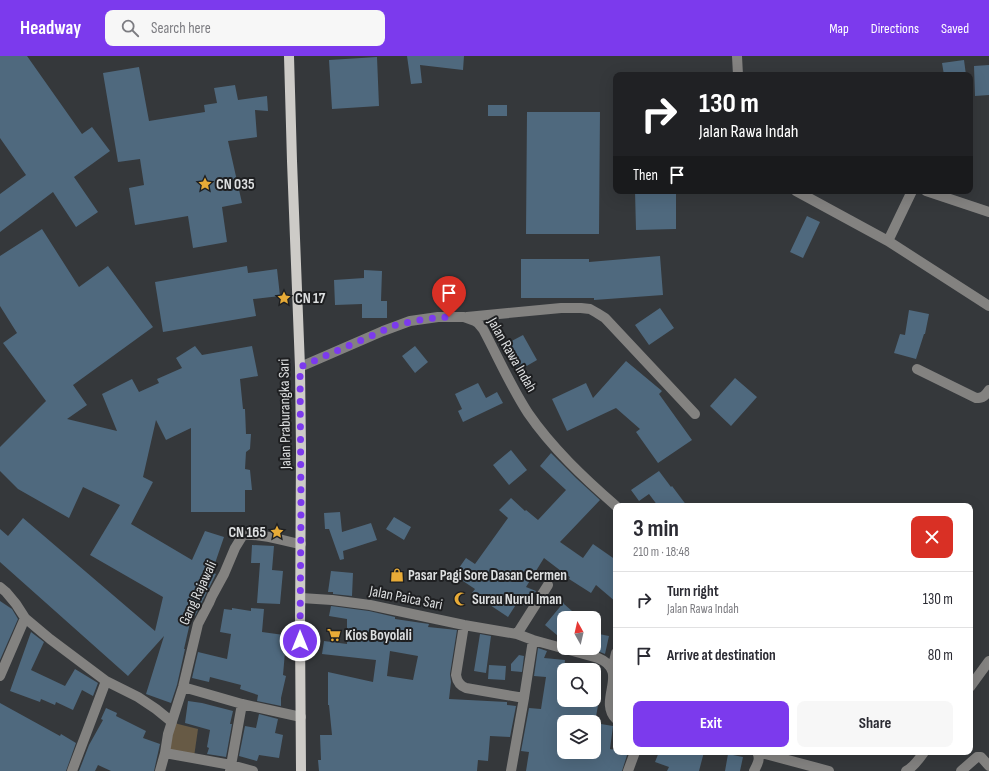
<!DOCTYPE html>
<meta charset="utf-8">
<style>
:root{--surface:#fff;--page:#f7f7f7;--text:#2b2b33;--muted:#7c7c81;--line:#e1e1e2;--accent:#7c3aed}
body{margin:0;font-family:"Sofia Sans Condensed",sans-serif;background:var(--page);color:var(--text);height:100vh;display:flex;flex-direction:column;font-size:15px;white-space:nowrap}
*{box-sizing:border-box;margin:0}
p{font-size:13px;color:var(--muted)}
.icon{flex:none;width:22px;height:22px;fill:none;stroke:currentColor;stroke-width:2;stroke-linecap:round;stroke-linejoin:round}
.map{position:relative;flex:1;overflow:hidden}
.panel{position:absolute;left:613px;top:447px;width:360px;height:252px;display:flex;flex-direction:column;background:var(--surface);border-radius:8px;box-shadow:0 4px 16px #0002}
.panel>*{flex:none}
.guide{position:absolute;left:613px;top:16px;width:360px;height:122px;border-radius:8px;box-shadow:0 4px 16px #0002;background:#202124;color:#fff;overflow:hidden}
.needle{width:26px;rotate:352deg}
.tools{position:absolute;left:557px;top:555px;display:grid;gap:8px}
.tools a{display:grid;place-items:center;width:44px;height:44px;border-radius:8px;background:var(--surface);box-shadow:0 4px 16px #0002;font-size:20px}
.pin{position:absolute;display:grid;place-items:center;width:34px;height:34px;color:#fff;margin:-41px -17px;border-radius:50% 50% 50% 0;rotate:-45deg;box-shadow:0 0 4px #0007}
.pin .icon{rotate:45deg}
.me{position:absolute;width:44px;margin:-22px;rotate:0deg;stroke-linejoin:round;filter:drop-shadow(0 0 3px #0008)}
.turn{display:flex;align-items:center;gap:14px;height:84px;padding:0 20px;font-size:18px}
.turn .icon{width:52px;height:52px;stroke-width:2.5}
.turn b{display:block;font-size:28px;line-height:34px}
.then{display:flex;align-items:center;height:38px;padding:0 20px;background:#0003;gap:8px;font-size:15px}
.round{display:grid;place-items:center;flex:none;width:42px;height:42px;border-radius:8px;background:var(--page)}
.head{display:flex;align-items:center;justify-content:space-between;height:68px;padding:0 20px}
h1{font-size:24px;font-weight:700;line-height:30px}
.button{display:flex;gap:8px;margin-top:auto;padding:8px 20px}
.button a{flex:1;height:46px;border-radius:8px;background:var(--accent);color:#fff;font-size:16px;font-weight:700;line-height:46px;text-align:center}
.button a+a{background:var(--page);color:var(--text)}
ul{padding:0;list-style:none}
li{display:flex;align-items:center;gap:12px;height:56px;padding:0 20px;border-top:1px solid var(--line)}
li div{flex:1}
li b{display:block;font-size:15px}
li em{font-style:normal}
header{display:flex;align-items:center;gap:24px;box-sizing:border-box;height:56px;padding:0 20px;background:var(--accent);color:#fff}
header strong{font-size:19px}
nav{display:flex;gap:22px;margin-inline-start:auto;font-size:14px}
.search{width:280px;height:36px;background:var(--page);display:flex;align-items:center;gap:10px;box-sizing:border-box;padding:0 14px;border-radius:8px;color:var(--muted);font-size:15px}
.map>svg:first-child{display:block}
</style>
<header>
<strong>Headway</strong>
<div class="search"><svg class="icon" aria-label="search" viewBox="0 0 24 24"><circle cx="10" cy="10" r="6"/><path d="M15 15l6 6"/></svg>Search here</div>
<nav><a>Map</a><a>Directions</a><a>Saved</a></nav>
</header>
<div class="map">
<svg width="989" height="715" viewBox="0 0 989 715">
<rect width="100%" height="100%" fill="#35383b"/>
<path fill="#675a45" d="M174 667 198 673 194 701 167 696Z"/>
<path fill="#4f697e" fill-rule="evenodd" d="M0 0H27L82 78 92 71 110 95 74 121 98 156 76 171 53 136 0 176V138L26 119 0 82Z
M407 0H464L463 14 420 9 422 27 411 28Z
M377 1 379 50 332 53 329 4Z
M964 4 966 19H944L942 7Z
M989 9V39L975 40 974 10Z
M139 11 149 65 205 56 204 49 217 47 214 32 235 29 238 44 267 40 268 55 255 54 257 81 228 85 242 147 222 151 227 186 193 192 188 160 135 169 129 132 144 129 140 103 118 106 103 17Z
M488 49H507V60H488Z
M527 56H600L599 178H526Z
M635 135H676V173L636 174Z
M807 160 820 166 803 202 790 196Z
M42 173 79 231 108 210 153 271 73 329 87 349 67 363 117 375 102 338 132 323 139 336 159 327 157 323 182 312 176 302 195 290 202 299 252 290 258 320 240 323 243 353H245L246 378H251L250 393 246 396 245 413 250 414 252 434H245V456H191V372L166 384 156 364 143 421 153 426 131 468 192 504 205 475 224 481 212 516 216 518 195 560 192 558 184 593H185L177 629 171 647 146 638 164 580 128 620 0 506V473L8 480 23 462 155 575 163 541 90 499 120 449 83 431 69 462 18 433 0 415V391L46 345 3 287 17 277 0 250V200Z
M660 200 663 239 594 244V242H521V203H589V206Z
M247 210 248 217 277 213 280 240 253 243 256 260 163 276 155 226Z
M364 214 382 215 381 245H387V262H362V248L335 249 334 224 364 222Z
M660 252 674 272 649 289 635 269Z
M909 254 929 258 925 278H924L916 303 894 297 900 278 905 279Z
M523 279 537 304 518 315 504 289Z
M415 290 428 306 415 317 402 300Z
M626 305 662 335 659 338 692 384 658 407 636 376 640 373 616 352 567 375 552 343 586 327 593 342Z
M735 322 757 341 731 370 710 350Z
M478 327 486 342 497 336 503 347 463 366 458 355 462 353 455 338Z
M511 394 527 414 509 429 493 409Z
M551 397 576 422 600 444 560 486 583 502 593 488 616 504V546L596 529 591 537 569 523 570 521 561 516V515L544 502 526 531 536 535 527 550 517 547 508 561 487 547 485 550 472 541V537L475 533 454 519 466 502 475 508 508 462 499 454 511 442 525 455 526 454 538 464 566 434 540 410Z
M659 415 671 431 672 430 687 450H658L649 438 639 445 631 434Z
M340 456 342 476 371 467 377 484 343 495 344 503 340 504 329 473H325L324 457Z
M394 461 411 471 404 484 386 473Z
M252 489 274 490 272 514 283 515 280 548 257 547 260 507H251Z
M331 515 353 517 352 540 333 538V536H328Z
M0 545 12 553 18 563 0 604Z
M564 546V548L580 562H564V585L545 569Z
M331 550 369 555 395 561V563L429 568 428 571 457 574 450 618 451 626 449 643 507 646V649L516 650 510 681 490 680 488 705 478 704 477 715H319L318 704H321L320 679H332L329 649H328V616L373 626 376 604 322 598 324 585 347 588V563L329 560ZM390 595 418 600 413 624 387 620Z
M232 552 251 555V552L264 553 262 576 284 579 282 596H285L283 619 286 620 281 642V650L257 645 258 639 240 633 241 629 210 621 209 626 192 622 198 596 227 603 231 578 220 576 224 553 232 554Z
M31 576 44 586 31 614 65 630 75 613 98 627 93 640 82 634 73 654 56 646 55 649 41 643 40 646 10 635Z
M594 577 609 580 605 598 600 596 593 594 594 592Z
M480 578 491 580 486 617 474 615Z
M538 592 547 595 544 602 565 604 562 632H564V644H599L595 666H564V696H598L601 668 613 670 610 693 616 694V696H628L622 715H526L529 696 521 695 529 652 541 653 546 621 534 620Z
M519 599 524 600 522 616 511 615V608Z
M489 609 506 610 505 624 488 623Z
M188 645 202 647 233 655 230 668H232L226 701 207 698 209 692 207 691 210 674 185 667Z
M0 647 60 680 61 678 76 687 66 715H0Z
M106 652 117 657 116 660 146 675 143 682 160 688 154 715H111L98 709 95 715H79L89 689 103 664 101 663Z
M259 658 278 663 275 677 283 679 279 702 259 699 257 705 239 700 245 670 256 672Z
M659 696H704L699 715H667L669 711 655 706Z
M728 698 743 701 740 715H725Z"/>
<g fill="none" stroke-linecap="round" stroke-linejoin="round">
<path stroke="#838280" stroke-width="10" d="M737 0 738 19
M796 135 888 185 989 250
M926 135 989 156
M888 185 912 135
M467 261 561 252H581L590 253 597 257 605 262 695 358
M300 311 383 275 410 265 438 261H464L475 265 478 267 483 273C498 301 511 331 528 357 552 392 584 422 616 450
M917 313 976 342C983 342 985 340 989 334
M0 531 6 536 16 548 25 562 50 583 106 625 138 641 156 653 172 666
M301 542 332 544 370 549 464 569 517 578 533 584 598 602C631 615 597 644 616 663
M464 569 456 619C457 625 460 630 466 632L524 642
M517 578 548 529
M612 614 616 597
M0 620 25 562
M183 631 242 648 301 661
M970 631 989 605
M758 696 829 715
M165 697 231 709 253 715
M72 715 106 625
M160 715 165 697 168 678 183 631 198 568 209 547 212 540 224 518 235 492 243 479C260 477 284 485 301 488
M230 715 242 648
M511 715 524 642 533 584
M628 715 635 696
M754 715C757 709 761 703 757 696
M906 715C914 711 919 703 924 696
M961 715 977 701H981L989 710"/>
<path stroke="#cdcbc7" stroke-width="10" d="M289 0 292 105 300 311 301 394 300 574 301 715"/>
</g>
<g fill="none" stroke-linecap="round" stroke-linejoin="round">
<path stroke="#7c3aed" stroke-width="7" stroke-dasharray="0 12.6" d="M300 585 301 450 300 311 396 269 424 263 449 261"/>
</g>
<defs>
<g id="sight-bare" transform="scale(1.08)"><path d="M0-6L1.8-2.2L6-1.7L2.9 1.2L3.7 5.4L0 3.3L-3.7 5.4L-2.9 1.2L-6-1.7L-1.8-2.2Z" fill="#e8ab37" stroke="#1e1f21" stroke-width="2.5" paint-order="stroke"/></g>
<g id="shop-bare" transform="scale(1.08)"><path d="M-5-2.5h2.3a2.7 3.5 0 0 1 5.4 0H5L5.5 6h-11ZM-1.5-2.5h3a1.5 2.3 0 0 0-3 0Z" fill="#e8ab37" stroke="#1e1f21" stroke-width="2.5" paint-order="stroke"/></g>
<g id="mosque-bare" transform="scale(1.08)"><path d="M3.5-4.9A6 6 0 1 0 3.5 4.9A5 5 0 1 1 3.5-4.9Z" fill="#e8ab37" stroke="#1e1f21" stroke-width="2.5" paint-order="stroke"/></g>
<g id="supermarket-bare" transform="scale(1.08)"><path d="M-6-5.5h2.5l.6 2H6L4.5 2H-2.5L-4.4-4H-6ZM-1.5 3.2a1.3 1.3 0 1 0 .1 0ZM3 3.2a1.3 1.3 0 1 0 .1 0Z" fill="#e8ab37" stroke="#1e1f21" stroke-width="2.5" paint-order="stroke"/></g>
</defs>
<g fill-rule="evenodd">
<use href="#sight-bare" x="205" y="128"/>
<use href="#sight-bare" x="284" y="242"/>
<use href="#sight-bare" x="277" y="476"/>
<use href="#shop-bare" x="397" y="519"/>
<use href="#mosque-bare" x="461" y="543"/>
<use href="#supermarket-bare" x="334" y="579"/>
</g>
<g text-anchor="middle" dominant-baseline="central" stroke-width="4" stroke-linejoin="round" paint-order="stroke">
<g font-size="15" font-weight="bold" fill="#dddfe0" stroke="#1e1f21" text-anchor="start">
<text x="216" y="128">CN 035</text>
<text x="295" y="242">CN 17</text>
<text x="266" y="476" text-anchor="end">CN 165</text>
<text x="408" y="519">Pasar Pagi Sore Dasan Cermen</text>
<text x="472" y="543">Surau Nurul Iman</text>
<text x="345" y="579">Kios Boyolali</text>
</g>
<g font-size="15" fill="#dddfe0" stroke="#1e1f21">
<text transform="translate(512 299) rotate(60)">Jalan Rawa Indah</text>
<text transform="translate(285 358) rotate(-91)">Jalan Praburangka Sari</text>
<text transform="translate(198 537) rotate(-65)">Gang Rajawali</text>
<text transform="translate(406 542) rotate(11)">Jalan Paica Sari</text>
</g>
</g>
</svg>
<div class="tools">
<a><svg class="needle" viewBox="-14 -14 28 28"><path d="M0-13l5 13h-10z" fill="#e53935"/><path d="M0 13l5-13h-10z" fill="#7c7c81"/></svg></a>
<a><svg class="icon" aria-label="search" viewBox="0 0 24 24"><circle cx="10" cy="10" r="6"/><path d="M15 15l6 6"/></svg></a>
<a><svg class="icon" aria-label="layers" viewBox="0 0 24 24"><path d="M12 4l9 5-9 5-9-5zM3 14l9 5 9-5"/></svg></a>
</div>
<div class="pin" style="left:449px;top:261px;background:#d93025"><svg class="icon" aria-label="arrive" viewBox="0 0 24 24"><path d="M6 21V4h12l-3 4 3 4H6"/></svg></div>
<svg class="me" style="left:300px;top:585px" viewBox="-20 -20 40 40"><circle r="17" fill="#7c3aed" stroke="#fff" stroke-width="3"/><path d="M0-11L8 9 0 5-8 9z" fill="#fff"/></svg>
<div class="guide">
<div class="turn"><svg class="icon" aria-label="right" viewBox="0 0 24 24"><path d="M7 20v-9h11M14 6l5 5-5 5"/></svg><div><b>130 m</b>Jalan Rawa Indah</div></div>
<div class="then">Then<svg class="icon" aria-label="arrive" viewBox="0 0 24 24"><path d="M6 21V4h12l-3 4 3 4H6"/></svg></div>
</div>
<section class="panel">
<div class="head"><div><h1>3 min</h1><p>210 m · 18:48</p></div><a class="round" style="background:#d93025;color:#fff"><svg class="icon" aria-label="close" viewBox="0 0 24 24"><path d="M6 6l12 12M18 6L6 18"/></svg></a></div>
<ul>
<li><svg class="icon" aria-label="right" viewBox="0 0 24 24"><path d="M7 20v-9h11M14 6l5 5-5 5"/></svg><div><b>Turn right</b><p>Jalan Rawa Indah</p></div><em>130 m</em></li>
<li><svg class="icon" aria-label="arrive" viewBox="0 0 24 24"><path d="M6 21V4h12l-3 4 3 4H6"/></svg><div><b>Arrive at destination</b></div><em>80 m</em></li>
</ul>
<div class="button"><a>Exit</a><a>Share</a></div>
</section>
</div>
